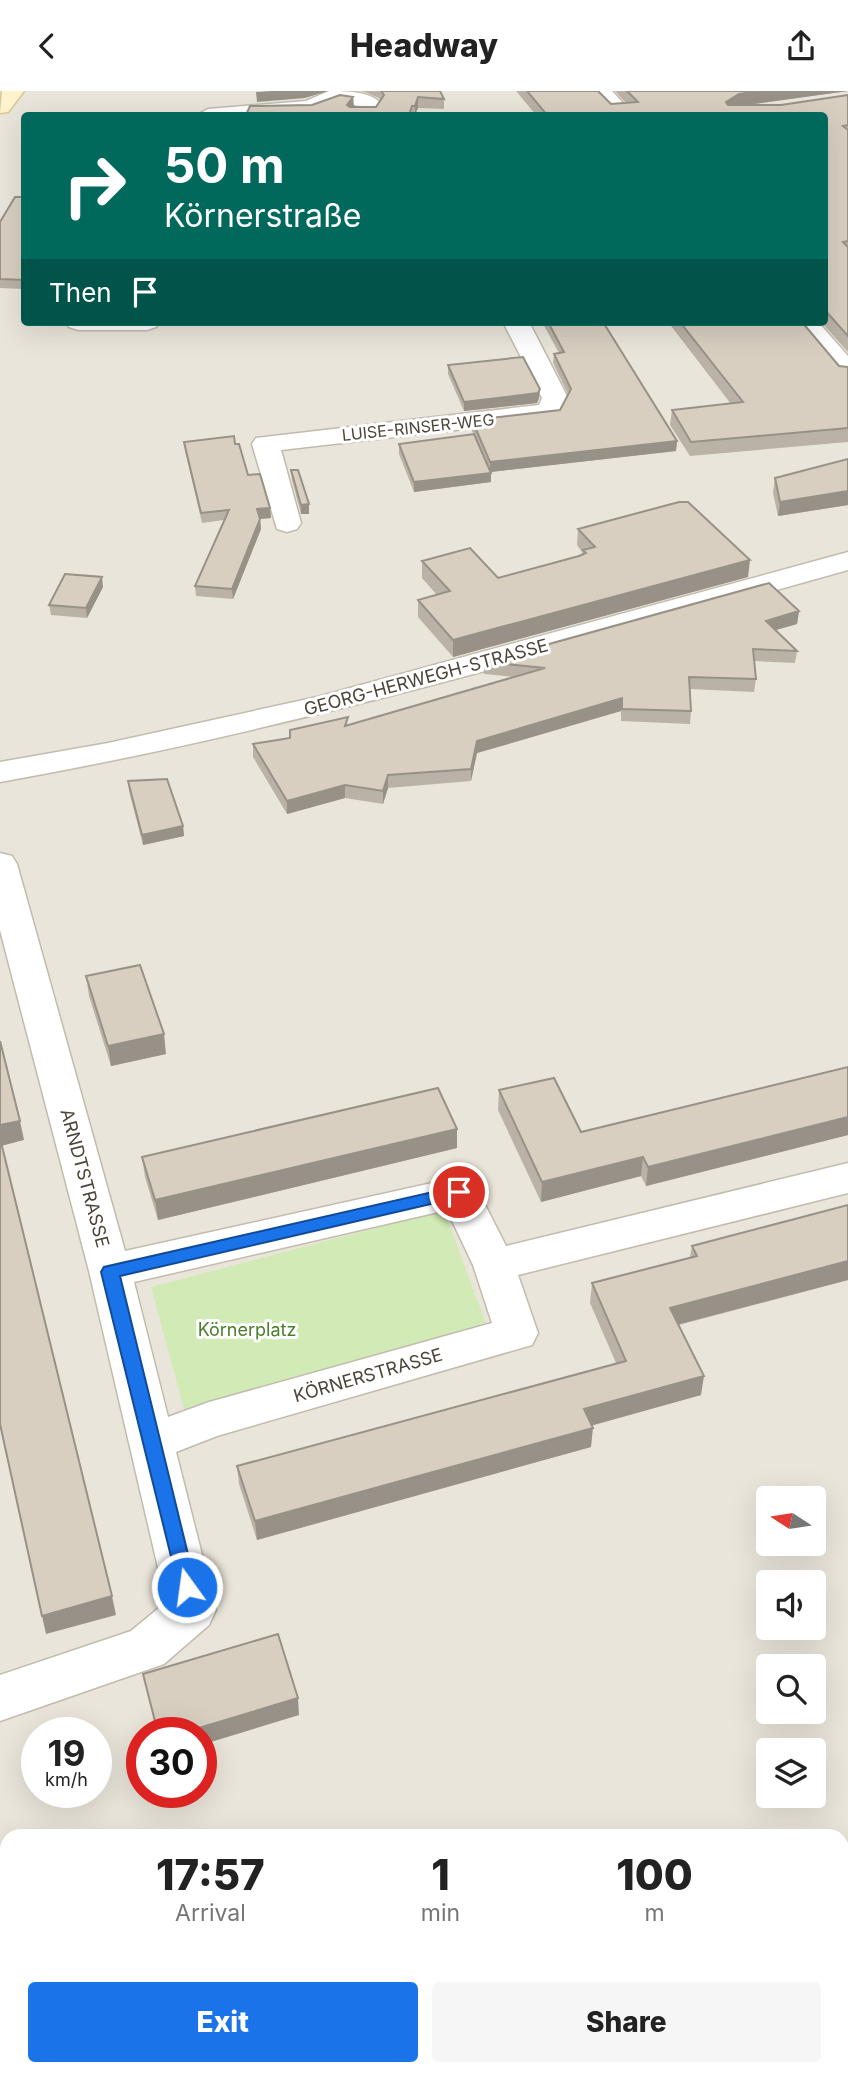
<!DOCTYPE html>
<meta charset="utf-8">
<style>
:root{--surface:#fff;--page:#f6f6f6;--text:#222;--muted:#767676;--accent:#1a73e8}
body{margin:0;font-family:Inter,sans-serif;background:var(--page);color:var(--text);height:100vh;display:flex;flex-direction:column;font-size:26px;white-space:nowrap}
*{box-sizing:border-box;margin:0}
p{font-size:23px;color:var(--muted)}
.icon{flex:none;width:38px;height:38px;fill:none;stroke:currentColor;stroke-width:2;stroke-linecap:round;stroke-linejoin:round}
.map{position:relative;flex:1;overflow:hidden}
.drawer{position:absolute;left:0px;top:1738px;width:849px;height:247px;display:flex;flex-direction:column;background:var(--surface);border-radius:21px 21px 0 0;box-shadow:0 7px 28px #0002}
.drawer>*{flex:none}
.top-card{position:absolute;left:21px;top:21px;width:807px;height:214px;border-radius:7px;box-shadow:0 7px 28px #0002;background:#00695c;color:#fff;overflow:hidden}
.needle{width:46px;rotate:282deg}
.controls{position:absolute;left:756px;top:1395px;display:grid;gap:14px}
.controls a{display:grid;place-items:center;width:70px;height:70px;border-radius:7px;background:var(--surface);box-shadow:0 7px 28px #0002;font-size:35px}
.speed{position:absolute;left:21px;top:1626px;display:flex;gap:14px;font-size:35px;font-weight:700;text-align:center}
.speed>*{display:grid;place-content:center;width:91px;height:91px;border-radius:50%;background:var(--surface);box-shadow:0 7px 28px #0002;line-height:1}
.speed small{font-size:18px;font-weight:400}
.speed .limit{border:10px solid #d22;background:#fff;color:#111}
.pin{position:absolute;display:grid;place-items:center;width:60px;height:60px;color:#fff;margin:-30px;border:4px solid #fff;border-radius:50%;box-shadow:0 2px 7px #0007}
.me{position:absolute;width:77px;margin:-38px;rotate:346deg;stroke-linejoin:round;filter:drop-shadow(0 0 5px #0008)}
.turn{display:flex;align-items:center;gap:24px;height:147px;padding:0 28px;font-size:32px}
.turn .icon{width:91px;height:91px;stroke-width:2.5}
.turn b{display:block;font-size:49px;line-height:60px}
.then{display:flex;align-items:center;height:66px;padding:0 28px;background:#0003;gap:14px;font-size:26px}
.eta{display:flex;justify-content:space-evenly;align-items:center;height:119px;text-align:center}
.eta b{font-size:42px;font-weight:800;line-height:49px}
.primary-button{display:flex;gap:14px;margin-top:auto;padding:14px 28px}
.primary-button a{flex:1;height:80px;border-radius:7px;background:var(--accent);color:#fff;font-size:28px;font-weight:800;line-height:80px;text-align:center}
.primary-button a+a{background:var(--page);color:var(--text)}
header{display:flex;justify-content:space-between;align-items:center;height:91px;padding:0 28px;background:var(--surface);font-size:32px;font-weight:800}
.map>svg:first-child{display:block}
</style>
<header><svg class="icon" aria-label="back" viewBox="0 0 24 24"><path d="M15 5l-7 7 7 7"/></svg>Headway<svg class="icon" aria-label="share" viewBox="0 0 24 24"><path d="M12 15V3M7 8l5-5 5 5M5 13v7h14v-7"/></svg></header>
<div class="map">
<svg width="848" height="1983" viewBox="0 0 848 1983">
<rect width="100%" height="100%" fill="#f6f3ec"/>
<path fill="#eae5da" fill-rule="evenodd" d="M0 0H848V1983H0ZM24 24H824V231H24ZM768 1407H814V1452H768ZM768 1491H814V1536H768ZM768 1575H814V1620H768ZM37 1642H96V1701H37ZM142 1642H201V1701H142ZM768 1659H814V1704H768ZM7 1745H842V1978H7Z"/>
<path fill="#d2eab5" d="M444 1119 488 1238 185 1322 151 1196Z"/>
<g fill="none" stroke-linecap="round" stroke-linejoin="round">
<g stroke="#c2bbae" stroke-width="3">
<path id="street" d="M329 0C346 0 370 0 382 13L376 24H350L359 15 340 11 312 22 197 24 208 18 306 10Z
M589 0H612L634 24H612Z
M65 231H160L156 236 147 239H78L69 236Z
M503 231H529L568 307 559 327 281 359 301 432 297 438 287 441 277 438 252 353 256 347 539 314 542 307Z
M791 231H818L848 265V289L839 287Z
M848 461V479C567 558 288 640 0 691V671L108 652 317 606Z
M0 762 12 765 17 773 125 1160 459 1086 473 1090 506 1155 848 1072V1102L518 1184 538 1242 532 1254 217 1345 176 1361 216 1519 209 1534 164 1573 0 1630V1584L131 1540 166 1511 89 1180 0 839ZM447 1119 473 1174 492 1232 209 1311 168 1326 134 1191Z"/>
</g>
<g stroke="#d6c79b" stroke-width="3">
<path id="secondary" d="M2 0H24L8 21 0 22Z"/>
</g>
<use href="#street" fill="#fff" fill-rule="evenodd"/>
<use href="#secondary" fill="#fff3cd" fill-rule="evenodd"/>
</g>
<path fill="#bab2a6" d="M359 0H440L444 8V18L418 17 415 24H246L312 14 353 6 354 16H376L381 9 379 7 365 1Z
M516 0H598L611 13 626 12 615 0H848L748 14H781L848 4V261L821 231H824V24H536Z
M24 105V198L0 197V131Z
M542 231H603L677 350 676 360 491 381V391L414 401 399 363V353L474 344 472 340V329L560 319 568 303 553 272 554 263 559 262Z
M668 231H802L839 275 848 276V352V351L690 365 670 334 672 319 731 313Z
M448 274 539 307 537 312 464 320 448 283Z
M184 351 235 353 248 384 270 417 271 427 260 428 261 438 233 508 196 505 195 495 224 429 202 432 185 360Z
M848 368V414L778 425 773 402 775 387Z
M291 379 309 413V423H301L292 389Z
M578 438 748 486 453 566 418 526V509L437 504 422 487V470L498 487 582 464V461L577 454Z
M103 496 87 527 51 524 49 514Z
M799 520 797 533 776 539 797 560 795 572 754 570 756 588 754 601 690 598 691 620 690 633 621 630V620L477 662 471 690 388 697 383 713 345 707 287 723 253 666V653L290 647 348 634 514 586 484 583V571Z
M128 690 183 735 184 745 143 754 129 700Z
M86 885 166 963 111 975 89 905Z
M848 976V1044L646 1095 641 1085 541 1111 498 1019 499 999 581 1041Z
M457 1038V1057L158 1129 145 1086 142 1066Z
M848 1114V1189L679 1234 701 1304 591 1335V1356L257 1449 239 1393 237 1375 616 1272 590 1212 592 1192 690 1166 692 1155Z
M143 1583 299 1624 201 1642H157Z"/>
<path fill="#979187" d="M271 0H328L305 7 257 11 256 1Z
M760 0H848L738 15 724 24 726 11 739 3Z
M353 6 354 17 347 24V14Z
M418 6V17L415 24V15Z
M540 298 539 307 537 312 464 320V311Z
M677 350 676 360 490 381V371Z
M491 382V391L414 401V391Z
M848 400V414L778 425 780 411Z
M309 413V423H301V414Z
M270 417 271 427 258 428 257 418Z
M260 428 261 438 233 508 232 498Z
M750 469 748 486 453 566V549Z
M102 486 103 496 87 527 86 517Z
M799 520 797 533 765 542 766 530Z
M622 607 621 620 477 662 471 690V678L477 650Z
M388 684V697L383 713V700Z
M345 694V707L287 723V710Z
M183 735 184 745 143 754 142 744Z
M164 943 166 963 111 975 108 955Z
M848 1026V1044L646 1095 648 1076Z
M20 1030 24 1049 1 1055 0 1048V1034Z
M457 1038V1057L158 1129 155 1109Z
M643 1066 641 1085 541 1111 542 1091Z
M848 1170V1189L668 1236 670 1217Z
M704 1285 701 1304 582 1337 584 1318Z
M593 1337 591 1356 257 1449 255 1430Z
M112 1505 116 1524 46 1543 42 1525Z
M298 1607 299 1624 201 1654V1642H182Z"/>
<path fill="#d8cfc1" stroke="#979187" stroke-width="2" d="M381 0H440L444 8 418 6 415 15H412L409 24H246L250 15 312 14 340 4 353 6 347 14 350 16H376L384 4Z
M527 0H598L611 13 638 11 627 0H760L739 3 726 11 728 14H781L848 4V34L843 35 848 39V150L843 151 848 156V245L824 218V24H547Z
M24 105V189L0 188V131L15 106H23Z
M548 231H603L677 350 490 371 472 329 560 319 571 298 554 263 564 261Z
M680 231H802L839 275 848 276V337L691 351 672 319 743 311Z
M523 266 540 298 538 302 464 311 448 274Z
M474 343 491 382 414 391 399 353Z
M234 345 235 353H239L248 384 260 383 270 417 257 418 260 428 232 498 195 495 229 419 201 422 184 351Z
M848 368V400L780 411 775 387Z
M291 379H298L309 413 301 414Z
M679 411H688L750 469 453 549 418 509 450 500 422 470 470 457 498 487 579 465 586 462 583 459 595 456 578 438Z
M65 483 102 486 86 517 49 514Z
M769 492 799 520 766 530 797 560 753 558 756 588 689 586 691 620 622 618V607L477 650 471 678 388 684 383 700 345 694 287 710 253 653 290 647V639L348 626 345 635 545 577 484 571Z
M167 688 183 735 142 744 128 690Z
M140 874 164 943 108 955 86 885Z
M0 950 20 1030 0 1034Z
M848 976V1026L648 1076 643 1066 542 1091 499 999 554 987 581 1041Z
M438 997 457 1038 155 1109 142 1066Z
M0 1047 112 1505 42 1525 0 1333Z
M848 1114V1170L670 1217 704 1285 584 1318 593 1337 255 1430 237 1375 626 1270 592 1192 697 1165 692 1155Z
M278 1543 298 1607 182 1642H158L143 1583Z"/>
<path fill="#1a73e8" stroke="#114b97" stroke-width="2" d="M459 1095 468 1101 465 1105 120 1185 196 1496 193 1502 187 1504 180 1502 101 1181 104 1176Z"/>
<g text-anchor="middle" dominant-baseline="central" stroke-width="6" stroke-linejoin="round" paint-order="stroke">
<g font-size="16" fill="#4b4439" stroke="#fff">
<text transform="translate(418 336) rotate(-6)">LUISE-RINSER-WEG</text>
</g>
<g font-size="18" fill="#4b4439" stroke="#fff">
<text transform="translate(426 586) rotate(-15)">GEORG-HERWEGH-STRASSE</text>
<text transform="translate(85 1087) rotate(75)">ARNDTSTRASSE</text>
<text transform="translate(368 1284) rotate(-16)">KÖRNERSTRASSE</text>
</g>
<g font-size="18" fill="#4a7f2a" stroke="#fff">
<text x="247" y="1238">Körnerplatz</text>
</g>
</g>
</svg>
<div class="controls">
<a><svg class="needle" viewBox="-14 -14 28 28"><path d="M0-13l5 13h-10z" fill="#e53935"/><path d="M0 13l5-13h-10z" fill="#767676"/></svg></a>
<a><svg class="icon" aria-label="sound" viewBox="0 0 24 24"><path d="M4 9h4l5-4v14l-5-4H4zM17 9q2 3 0 6"/></svg></a>
<a><svg class="icon" aria-label="search" viewBox="0 0 24 24"><circle cx="10" cy="10" r="6"/><path d="M15 15l6 6"/></svg></a>
<a><svg class="icon" aria-label="layers" viewBox="0 0 24 24"><path d="M12 4l9 5-9 5-9-5zM3 14l9 5 9-5"/></svg></a>
</div>
<div class="speed"><div>19<small>km/h</small></div><div class="limit">30</div></div>
<div class="pin" style="left:459px;top:1101px;background:#d93025"><svg class="icon" aria-label="arrive" viewBox="0 0 24 24"><path d="M6 21V4h12l-3 4 3 4H6"/></svg></div>
<svg class="me" style="left:187px;top:1496px" viewBox="-20 -20 40 40"><circle r="17" fill="#1a73e8" stroke="#fff" stroke-width="3"/><path d="M0-11L8 9 0 5-8 9z" fill="#fff"/></svg>
<div class="top-card">
<div class="turn"><svg class="icon" aria-label="right" viewBox="0 0 24 24"><path d="M7 20v-9h11M14 6l5 5-5 5"/></svg><div><b>50 m</b>Körnerstraße</div></div>
<div class="then">Then<svg class="icon" aria-label="arrive" viewBox="0 0 24 24"><path d="M6 21V4h12l-3 4 3 4H6"/></svg></div>
</div>
<section class="drawer">
<div class="eta">
<div><b>17:57</b><p>Arrival</p></div>
<div><b>1</b><p>min</p></div>
<div><b>100</b><p>m</p></div>
</div>
<div class="primary-button"><a>Exit</a><a>Share</a></div>
</section>
</div>
